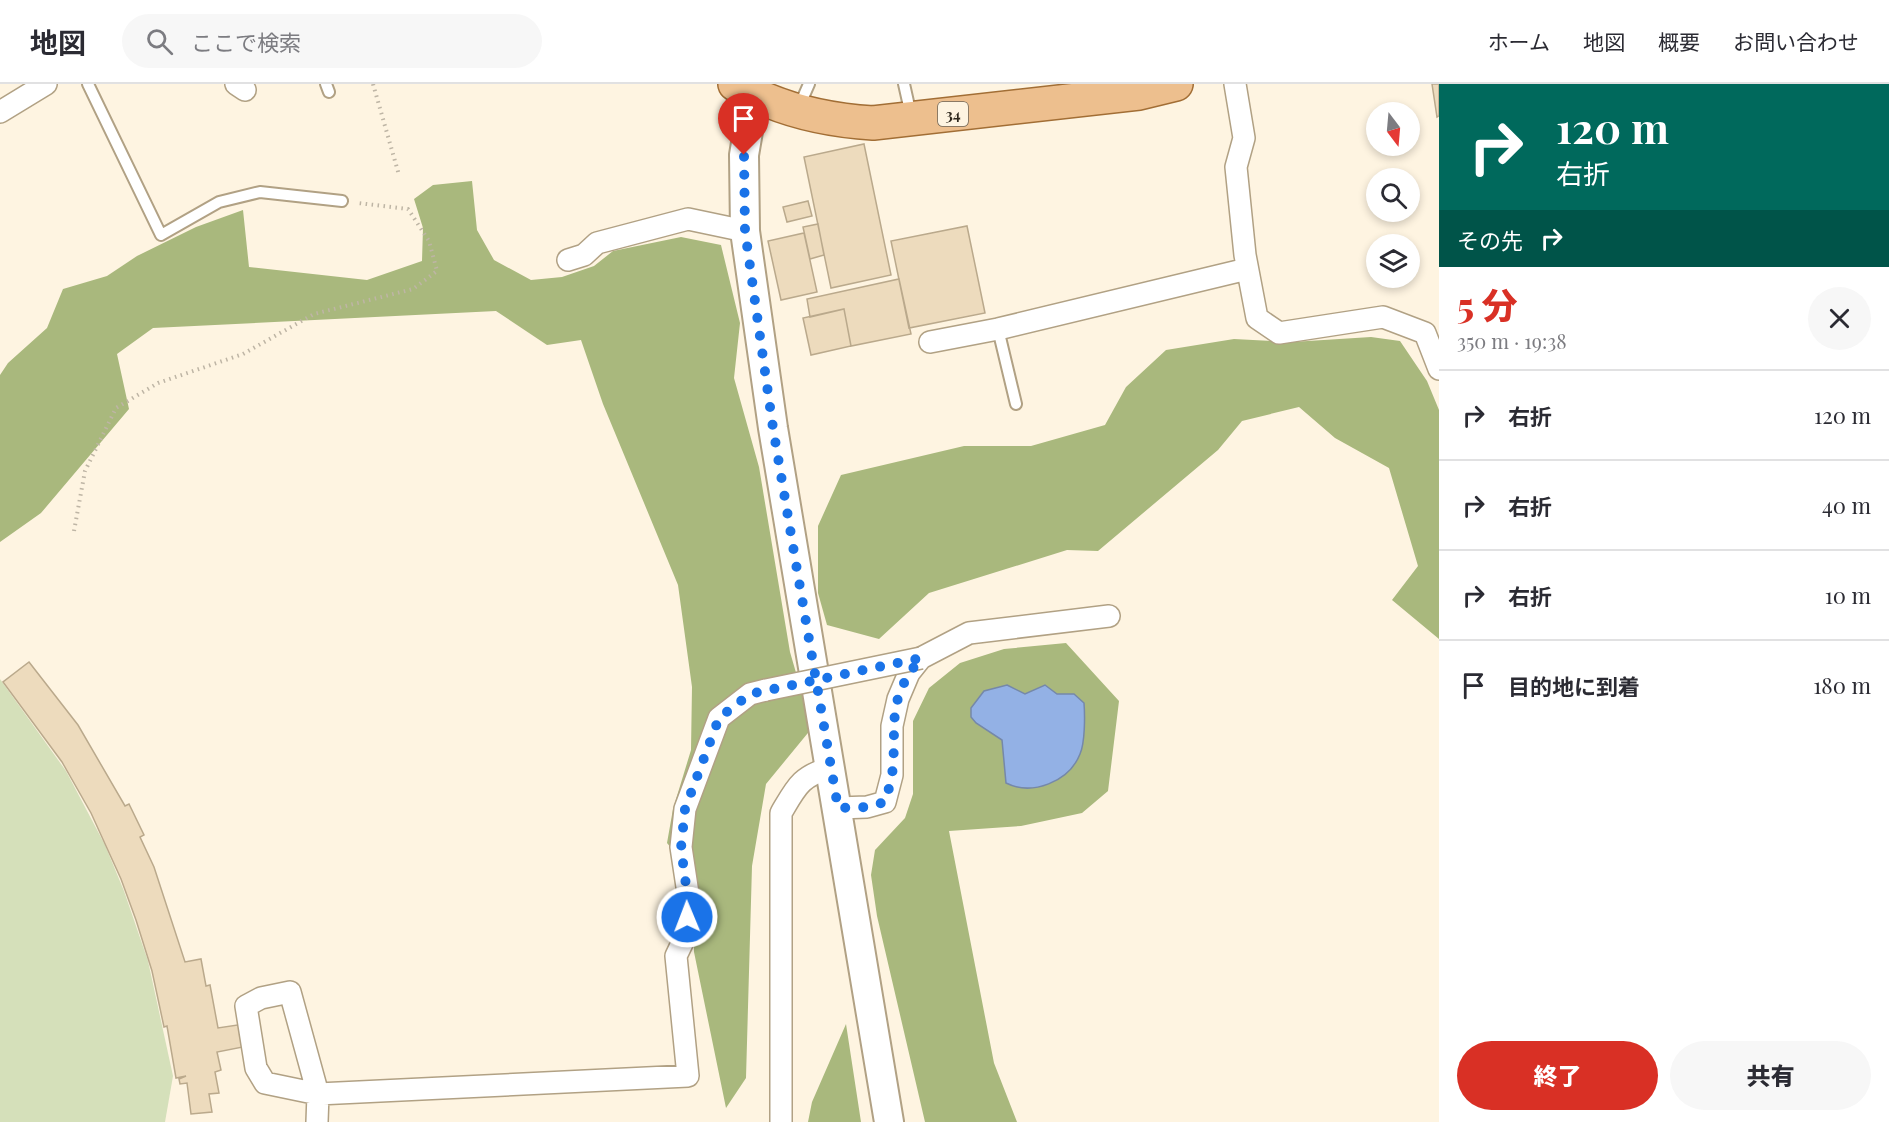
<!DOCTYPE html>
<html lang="ja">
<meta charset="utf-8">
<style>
:root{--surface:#fff;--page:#f7f7f7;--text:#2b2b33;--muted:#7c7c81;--line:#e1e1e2;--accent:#d93025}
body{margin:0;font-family:"Playfair Display","Noto Sans JP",serif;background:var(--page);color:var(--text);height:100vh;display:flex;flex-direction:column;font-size:22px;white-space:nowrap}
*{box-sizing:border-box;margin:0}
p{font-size:20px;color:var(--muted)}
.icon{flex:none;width:33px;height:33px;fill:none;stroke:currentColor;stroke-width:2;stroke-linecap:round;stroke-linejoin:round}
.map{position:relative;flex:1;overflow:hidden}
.sheet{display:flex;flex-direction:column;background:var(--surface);width:450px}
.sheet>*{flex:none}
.top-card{background:#00695c;color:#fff;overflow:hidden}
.needle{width:39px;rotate:164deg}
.buttons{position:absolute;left:1366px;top:18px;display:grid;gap:12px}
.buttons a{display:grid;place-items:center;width:54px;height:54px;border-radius:50%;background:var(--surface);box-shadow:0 3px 9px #0003;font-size:30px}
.pin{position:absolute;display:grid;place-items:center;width:51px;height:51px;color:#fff;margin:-62px -26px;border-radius:50% 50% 50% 0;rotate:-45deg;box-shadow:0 0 6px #0007}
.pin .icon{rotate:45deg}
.me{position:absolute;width:66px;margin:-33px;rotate:359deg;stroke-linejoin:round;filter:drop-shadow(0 0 4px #0008)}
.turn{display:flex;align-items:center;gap:21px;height:126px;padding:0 18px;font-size:27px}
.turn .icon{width:78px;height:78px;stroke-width:2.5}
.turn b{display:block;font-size:42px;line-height:51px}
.then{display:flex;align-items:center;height:57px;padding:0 18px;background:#0003;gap:12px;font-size:22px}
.round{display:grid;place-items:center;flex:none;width:63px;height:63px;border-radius:32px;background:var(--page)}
.head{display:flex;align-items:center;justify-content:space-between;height:102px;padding:0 18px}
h1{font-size:36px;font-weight:800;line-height:45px;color:var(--accent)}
.cta{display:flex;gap:12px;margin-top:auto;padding:12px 18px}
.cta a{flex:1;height:69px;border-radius:36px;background:var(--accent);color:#fff;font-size:24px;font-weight:800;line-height:69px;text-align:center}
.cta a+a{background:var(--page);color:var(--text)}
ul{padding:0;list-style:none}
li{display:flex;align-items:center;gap:18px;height:90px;padding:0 18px;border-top:2px solid var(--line)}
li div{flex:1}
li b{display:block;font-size:22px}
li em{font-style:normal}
header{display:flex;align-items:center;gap:36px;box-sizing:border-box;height:84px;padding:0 30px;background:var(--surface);border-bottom:2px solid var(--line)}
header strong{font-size:28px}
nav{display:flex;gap:33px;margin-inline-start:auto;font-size:21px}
.search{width:420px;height:54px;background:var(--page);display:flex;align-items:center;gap:15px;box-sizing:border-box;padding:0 21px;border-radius:33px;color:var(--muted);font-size:22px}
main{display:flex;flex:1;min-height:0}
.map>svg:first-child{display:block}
</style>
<header>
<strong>地図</strong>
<div class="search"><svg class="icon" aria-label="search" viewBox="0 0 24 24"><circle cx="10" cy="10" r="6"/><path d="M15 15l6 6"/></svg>ここで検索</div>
<nav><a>ホーム</a><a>地図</a><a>概要</a><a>お問い合わせ</a></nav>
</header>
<main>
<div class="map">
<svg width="1439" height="1038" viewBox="0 0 1439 1038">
<rect width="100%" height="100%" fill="#fef4e1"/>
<path fill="#d5e0ba" d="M0 595 66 687 105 761 124 807 148 877 173 992 165 1038H0Z"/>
<path fill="#a9b87d" d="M472 97 477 146 494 176 531 196 562 193 594 182 613 167 681 153 721 161 740 239 734 294 759 383 790 568 812 644 766 700 752 782 746 994 726 1024 694 868 693 790 667 759 673 725 691 666 692 603 678 501 603 320 581 256 547 261 496 227 153 244 117 270 129 325 41 429 0 458V291L8 279 47 244 63 205 107 192 137 172 196 143 243 126 249 183 367 196 422 177 423 144 414 115 433 101Z
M1371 253 1400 257 1427 297 1439 326V555L1392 516 1418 482 1389 384 1335 354 1299 323 1242 337 1218 366 1098 467 1067 466 929 509 879 555 827 541 818 509V442L841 391 964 362H1031L1105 341 1126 303 1166 266 1234 255 1292 258Z
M1066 559 1119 617 1108 707 1082 729 1021 742 949 747 994 979 1017 1038H925L877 832 871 791 875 766 905 734 913 710V637L929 604 960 579 1004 565Z
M846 940 861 1038H808L812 1018Z"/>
<path fill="#93b1e5" stroke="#7588a9" stroke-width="1.5" d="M1007 601 1025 610 1045 601 1057 610H1074L1084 619C1085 632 1085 659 1080 670 1069 698 1032 712 1006 699L1002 656 976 639 971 633V624L984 607Z"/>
<path fill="#eddbbd" stroke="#baa98c" stroke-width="1.5" d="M1432 0H1439V32L1437 33Z
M864 60 891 191 831 204 804 73Z
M808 117 812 132 787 138 783 123Z
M818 140 824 171 810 175 803 143Z
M967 142 985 229 909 244 891 157Z
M804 149 817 208 781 216 768 157Z
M899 195 911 250 851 262 844 225 810 233 807 215Z
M844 225 851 262 811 271 803 234Z
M29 578 78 641 125 722 129 720 144 751 140 753 154 783 185 878 201 875 206 902 210 901 218 944 244 940 248 962 217 968 221 986 215 988 219 1009 209 1010 212 1028 191 1030 187 999 180 1000 179 995 186 992 176 994 167 942 164 943 152 887 136 836 121 795 91 729 62 678 3 598Z"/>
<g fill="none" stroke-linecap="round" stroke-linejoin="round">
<g stroke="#b1a184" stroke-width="14">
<path id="lane" d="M88 0 161 151 219 118 260 108 342 117
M326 0 329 8
M904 0 911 31
M798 25 809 0
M998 245 1016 320"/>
</g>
<g stroke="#b1a184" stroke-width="24">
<path id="street" d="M236 0 245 6
M1235 0 1244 54 1236 83 1245 171 1257 234 1279 249 1383 233 1425 249 1439 285
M0 28 46 0
M568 176 584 171 597 159 688 135 745 147
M930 258 998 245 1247 185
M838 724 867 723 885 718 892 691V642L898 615 909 589 921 574 969 549 1109 532
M317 1038 318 1010 290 908 261 914 246 922 256 984 265 999 318 1010 688 992 676 872 686 851 689 816 681 763 685 725 719 634 750 610 766 606
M781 1038V729C797 702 800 693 831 683"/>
</g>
<g stroke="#b1a184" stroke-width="32">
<path id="secondary" d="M754 12 744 71 745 147 773 344 889 1038"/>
</g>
<g stroke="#a26e35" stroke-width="36">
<path id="primary" d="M735 0C778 26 824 36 873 39L1139 9 1176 0"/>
</g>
<path stroke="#beb5a5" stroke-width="4" stroke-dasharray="1.5 4.5" stroke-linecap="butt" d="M373 0 399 91
M74 447 85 387 116 324 158 299 243 270 314 230 413 205 437 187 429 157 408 125 358 119"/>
<use href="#lane" stroke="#fff" stroke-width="10"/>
<use href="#street" stroke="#fff" stroke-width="21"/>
<use href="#secondary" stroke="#fff" stroke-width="28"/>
<use href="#primary" stroke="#edbf8e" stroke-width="33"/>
<g stroke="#b1a184" stroke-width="24" stroke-linecap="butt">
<path id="street-bridge" d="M766 606 921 574"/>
</g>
<use href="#street-bridge" stroke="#fff" stroke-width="21"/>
</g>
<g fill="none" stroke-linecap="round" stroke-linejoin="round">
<path stroke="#1a73e8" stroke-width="10" stroke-dasharray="0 18" d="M687 833 688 816 681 764 685 725 719 634 750 610 921 574C884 618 898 642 892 691 891 700 887 709 885 718L867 723 838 724C824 642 810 561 796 480L773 344 745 147 744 71"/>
</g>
<g text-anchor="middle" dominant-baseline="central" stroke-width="4.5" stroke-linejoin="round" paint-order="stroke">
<rect fill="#fef4e1" stroke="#6c6457" stroke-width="1.5" x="938" y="18" width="30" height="24" rx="4.5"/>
<g font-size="15" font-weight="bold" fill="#2e271c">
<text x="953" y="30">34</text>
</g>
</g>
</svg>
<div class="buttons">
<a><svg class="needle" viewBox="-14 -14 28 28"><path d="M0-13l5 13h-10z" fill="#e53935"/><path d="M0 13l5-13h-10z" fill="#7c7c81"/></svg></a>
<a><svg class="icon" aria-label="search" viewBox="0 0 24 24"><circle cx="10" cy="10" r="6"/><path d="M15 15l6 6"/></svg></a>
<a><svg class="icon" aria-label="layers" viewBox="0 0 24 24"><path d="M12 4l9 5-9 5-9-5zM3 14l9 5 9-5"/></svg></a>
</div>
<div class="pin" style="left:744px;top:71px;background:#d93025"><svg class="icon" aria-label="arrive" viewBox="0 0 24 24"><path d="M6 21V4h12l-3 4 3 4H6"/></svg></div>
<svg class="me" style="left:687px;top:833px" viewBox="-20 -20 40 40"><circle r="17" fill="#1a73e8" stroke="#fff" stroke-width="3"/><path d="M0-11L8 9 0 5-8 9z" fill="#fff"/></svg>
</div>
<section class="sheet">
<div class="top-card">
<div class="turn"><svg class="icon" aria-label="right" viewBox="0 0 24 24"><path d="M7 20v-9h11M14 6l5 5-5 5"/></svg><div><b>120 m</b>右折</div></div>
<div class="then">その先<svg class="icon" aria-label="right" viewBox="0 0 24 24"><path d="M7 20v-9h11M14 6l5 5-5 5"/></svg></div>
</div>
<div class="head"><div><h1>5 分</h1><p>350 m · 19:38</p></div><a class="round"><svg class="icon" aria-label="close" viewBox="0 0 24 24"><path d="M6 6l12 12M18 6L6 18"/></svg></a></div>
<ul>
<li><svg class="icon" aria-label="right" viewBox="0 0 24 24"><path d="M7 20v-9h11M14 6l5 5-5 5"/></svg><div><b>右折</b></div><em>120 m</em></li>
<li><svg class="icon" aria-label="right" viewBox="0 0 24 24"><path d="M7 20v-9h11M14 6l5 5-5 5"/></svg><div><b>右折</b></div><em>40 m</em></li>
<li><svg class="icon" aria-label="right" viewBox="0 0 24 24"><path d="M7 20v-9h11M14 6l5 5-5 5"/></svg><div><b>右折</b></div><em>10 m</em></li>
<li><svg class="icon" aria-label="arrive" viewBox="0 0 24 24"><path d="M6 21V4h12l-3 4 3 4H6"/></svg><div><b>目的地に到着</b></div><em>180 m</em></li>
</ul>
<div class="cta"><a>終了</a><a>共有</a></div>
</section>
</main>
